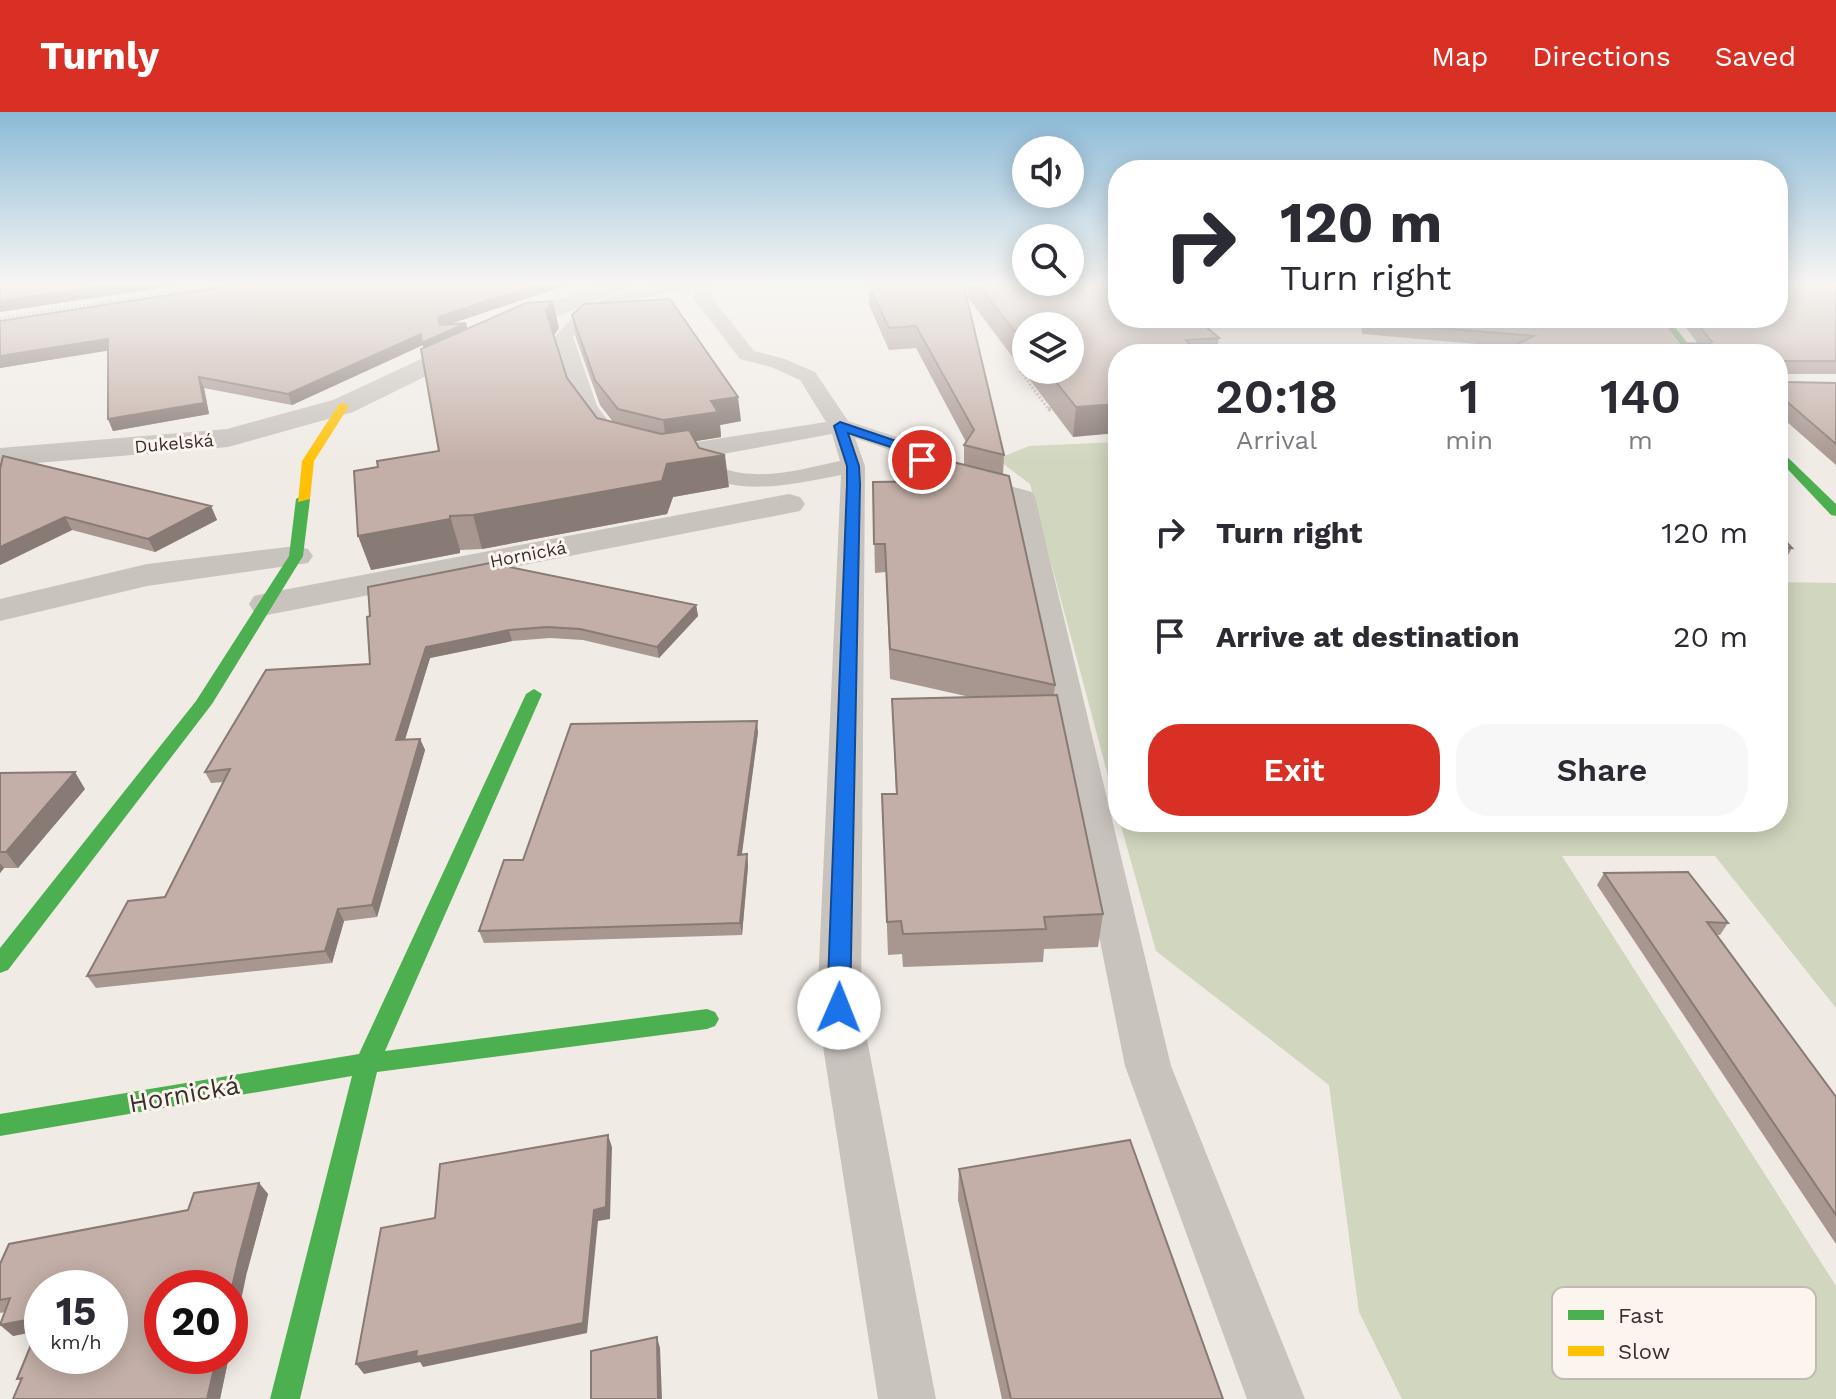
<!DOCTYPE html>
<meta charset="utf-8">
<style>
:root{--surface:#fff;--page:#f7f7f7;--text:#2b2b33;--muted:#7c7c81;--accent:#d93025}
body{margin:0;font-family:"Work Sans",sans-serif;background:var(--page);color:var(--text);height:100vh;display:flex;flex-direction:column;font-size:30px;white-space:nowrap}
*{box-sizing:border-box;margin:0}
p{font-size:26px;color:var(--muted)}
.icon{flex:none;width:44px;height:44px;fill:none;stroke:currentColor;stroke-width:2;stroke-linecap:round;stroke-linejoin:round}
.map{position:relative;flex:1;overflow:hidden}
.sheet{position:absolute;left:1108px;top:232px;width:680px;height:488px;display:flex;flex-direction:column;background:var(--surface);border-radius:32px;box-shadow:0 4px 20px #0003}
.sheet>*{flex:none}
.banner{position:absolute;left:1108px;top:48px;width:680px;height:168px;border-radius:32px;box-shadow:0 4px 20px #0003;background:#fff;color:var(--text);overflow:hidden}
.buttons{position:absolute;left:1012px;top:24px;display:grid;gap:16px}
.buttons a{display:grid;place-items:center;width:72px;height:72px;border-radius:50%;background:var(--surface);box-shadow:0 4px 20px #0003;font-size:40px}
.speed{position:absolute;left:24px;top:1158px;display:flex;gap:16px;font-size:40px;font-weight:700;text-align:center}
.speed>*{display:grid;place-content:center;width:104px;height:104px;border-radius:50%;background:var(--surface);box-shadow:0 4px 20px #0003;line-height:1}
.speed small{font-size:20px;font-weight:400}
.speed .limit{border:12px solid #d22;background:#fff;color:#111}
.pin{position:absolute;display:grid;place-items:center;width:68px;height:68px;color:#fff;margin:-34px;border:4px solid #fff;border-radius:50%;box-shadow:0 2px 8px #0007}
.me{position:absolute;width:88px;margin:-44px;rotate:1deg;stroke-linejoin:round;filter:drop-shadow(0 0 6px #0008)}
.turn{display:flex;align-items:center;gap:28px;height:168px;padding:0 40px;font-size:36px}
.turn .icon{width:104px;height:104px;stroke-width:2.5}
.turn b{display:block;font-size:56px;line-height:68px}
.eta{display:flex;justify-content:space-evenly;align-items:center;height:136px;text-align:center}
.eta b{font-size:48px;font-weight:600;line-height:56px}
.button{display:flex;gap:16px;margin-top:auto;padding:16px 40px}
.button a{flex:1;height:92px;border-radius:32px;background:var(--accent);color:#fff;font-size:32px;font-weight:600;line-height:92px;text-align:center}
.button a+a{background:var(--page);color:var(--text)}
ul{padding:0;list-style:none}
li{display:flex;align-items:center;gap:24px;height:104px;padding:0 40px}
li div{flex:1}
li b{display:block;font-size:30px}
li em{font-style:normal}
header{display:flex;align-items:center;gap:48px;box-sizing:border-box;height:112px;padding:0 40px;background:var(--accent);color:#fff}
header strong{font-size:38px}
nav{display:flex;gap:44px;margin-inline-start:auto;font-size:28px}
.map>svg:first-child{display:block}
</style>
<header>
<strong>Turnly</strong>
<nav><a>Map</a><a>Directions</a><a>Saved</a></nav>
</header>
<div class="map">
<svg width="1836" height="1287" viewBox="0 0 1836 1287">
<rect width="100%" height="100%" fill="#f0ebe5"/>
<path fill="#d1d6bf" d="M1118 330V701L1030 372 997 347 1029 334Z
M1778 470 1836 471V896L1715 744H1562L1836 1174V1287H1402L1359 1200 1329 973 1156 839 1120 710H1778Z"/>
<g fill="none" stroke-linecap="round" stroke-linejoin="round">
<path stroke="#c2bbb6" stroke-width="3" stroke-dasharray="2 2" stroke-linecap="butt" d="M0 206 239 170
M1026 258 1021 260 1049 298 1056 297"/>
<path stroke="#c2bbb6" stroke-width="4" stroke-dasharray="3 3" stroke-linecap="butt" d="M1048 297H1056"/>
<path fill="#c9c3be" fill-rule="evenodd" d="M674 170H711L712 186 754 239 785 247 815 260 848 309 912 330 948 357 1032 380 1035 385 1171 954 1305 1287H1247L1125 954 1012 389 932 367 896 340 855 326 865 354 861 896 936 1287H878L817 896 841 363C793 372 751 383 704 365L695 346 652 347 649 342 652 337 826 310 800 268 771 255 740 247 694 187 695 176C651 185 603 188 573 225L597 294 624 330 613 337 605 335 576 295 555 225C583 186 629 178 674 170ZM832 322 840 349C802 357 760 370 722 356L717 343Z"/>
<path fill="#c9c3be" fill-rule="evenodd" d="M604 170H634L631 175 508 224 353 300 228 335 0 354V336L227 317 333 288 492 214Z
M789 382 800 385 805 392 800 399 267 503 254 500 249 492 254 484 267 481Z
M296 434 308 437 313 444 308 451 147 474 0 509V487L147 452Z"/>
<path fill="#4caf50" fill-rule="evenodd" d="M1658 206H1668L1696 242H1686Z
M1778 336 1836 392V404L1831 403 1778 347Z
M303 383 310 387 303 444 212 592 8 858 0 861V836L196 589 289 444 296 387Z
M534 577 542 582 385 939 707 897 715 900 719 907 715 914 707 917 377 960 300 1287H270L352 964 0 1024V1002L359 942 526 582Z"/>
<path fill="#ffc107" fill-rule="evenodd" d="M343 291 349 294 314 349 310 387 298 390 302 349 339 292Z"/>
</g>
<path fill="#a89690" fill-rule="evenodd" d="M576 170 450 212 466 211 467 217 559 216 554 223 567 266 597 306 613 310 600 293 576 226 572 203 741 309 720 313 721 325 695 329 699 336 729 375 673 385 667 402 482 437 460 438V441L371 458 378 355 439 339 423 233 292 293 204 276 209 302 113 319 108 307V238L0 256V209Z
M903 170 1004 343 1003 363 1055 573 1054 583 1103 802 1098 835 1044 837 1043 850 903 855 902 842 888 843 882 682H896L892 587 970 585 890 567 886 460 875 461 873 370 941 369 964 352V333L966 330 916 236 889 238 869 193 868 172Z
M968 170H1118L1219 226 1216 242H1118L1073 325 968 186ZM1026 214 1070 258H1026Z
M1836 170V262H1782V267L1785 270 1836 271V353L1778 302V242L1512 235 1362 222 1361 206H1662L1681 231 1698 232 1679 206H1778Z
M0 357 211 394 217 408 155 440 72 418 0 453Z
M1778 421 1792 436 1783 452 1778 451Z
M696 493 698 504 659 546 583 528 550 526 512 529 430 546 405 628 420 627 425 638 377 805 344 809 332 851 96 876 87 864 165 785 224 670 211 671 205 660 370 552 367 505Z
M758 620 742 742H747L748 754 742 823 484 831 479 819 523 748Z
M0 661 85 677 18 756H4L0 761Z
M1604 761 1728 811 1720 823H1716L1836 985V1132L1597 773Z
M959 1057 1223 1287H1002L958 1088Z
M259 1071 268 1082 247 1160 162 1244H229L220 1287 21 1269 17 1267 37 1219 13 1224 5 1200 0 1201V1152L188 1098Z"/>
<path fill="#887a75" d="M131 170H200L0 200V189Z
M545 170H576L441 215 466 211 469 222 425 242 423 233 292 293 288 282 438 205Z
M553 189 559 216 552 226 546 199Z
M108 227 112 238 0 256V244Z
M199 265 204 276 209 302 113 319 108 307Z
M738 285 741 309 720 313 721 325 667 334 663 308 711 289Z
M1118 292V321L1073 325 1076 295Z
M725 343 729 375 673 385 667 402 482 437 473 403 667 352Z
M211 394 217 408 155 440 148 427Z
M450 404 460 438V441L371 458 358 424Z
M65 405 72 418 0 453V435Z
M696 493 698 504 659 546 657 535Z
M509 518 512 529 430 546 401 640 396 628 426 535Z
M757 609 758 620 740 754 738 743Z
M420 627 425 638 377 805 372 793Z
M75 660 85 677 18 756 6 740Z
M747 742 748 754 742 823 740 811Z
M0 751 4 756 0 761Z
M338 797 344 809 332 851 325 839Z
M608 1023 612 1035 610 1107 598 1109 587 1221 423 1255 420 1250 364 1262 356 1252 594 1098Z
M259 1071 268 1082 247 1160 230 1240V1184L238 1149Z
M42 1205V1218L13 1224 0 1213Z
M657 1225 660 1236 662 1287H658Z
M217 1244H229L220 1287H207Z"/>
<path fill="#c3afa7" stroke="#887a75" stroke-width="2" d="M28 170H131L0 189V174Z
M254 170H545L438 205 440 213 466 211 422 231 421 222 288 282 199 265 204 291 108 307V227L0 244V209Z
M903 170H963L1004 343 964 333 974 318 916 214 889 216 868 172Z
M975 170H1118V206H1196L1219 226 1186 228 1199 242H1118V292L1076 295 1046 258H1070V214H1026V233Z
M1778 170H1836V249H1782V267L1785 270 1836 271V332L1778 282V242H1498L1534 224 1365 210V206H1662L1681 231 1709 232 1712 230 1693 206H1778Z
M670 187 738 285 711 289 718 300 663 308 618 297 595 268 572 203 584 192Z
M553 189 546 199 567 266 597 306 661 322 689 318 699 336 725 343 667 352 662 369 473 403 450 404V407L358 424 354 359 378 355 377 349 439 339 421 237 526 191Z
M3 344 211 394 148 427 65 405 0 435V357Z
M953 350 1009 364 1055 573 890 537 885 432H874L873 370 941 369Z
M1778 421 1792 436 1778 435Z
M490 451 696 493 657 535 580 517 547 515 509 518 426 535 396 628 420 627 372 793 338 797 325 839 87 864 128 789 165 785 230 657 205 660 266 558 370 552 367 505 370 504 368 475Z
M1057 583 1103 802 1044 805 1046 817 903 822 901 809 887 810 882 682H897L892 587Z
M757 609 738 743 747 742 740 811 479 819 504 748H523L571 612Z
M75 660 6 740H0V661Z
M1688 760 1728 811 1707 810 1836 985V1103L1604 761Z
M608 1023 606 1095 594 1098 583 1211 416 1245 417 1239 356 1252 381 1116 435 1106 440 1052Z
M1130 1028 1223 1287H1011L959 1057Z
M259 1071 238 1149 230 1184V1176H162V1244H217L207 1287H13L22 1266 17 1267 42 1206V1244H110V1176H42V1205L0 1213 10 1186 0 1188V1152L9 1132 188 1098 194 1081Z
M657 1225 658 1287H591V1239Z"/>
<linearGradient id="sky" x2="0" y2="1"><stop stop-color="#8bbad8"/><stop offset="0.49" stop-color="#f8f6f3"/><stop offset="1" stop-color="#f8f6f3" stop-opacity="0"/></linearGradient>
<rect width="1836" height="350" fill="url(#sky)"/>
<path fill="#1a73e8" stroke="#114b97" stroke-width="2" d="M840 310 908 333 928 348 917 351 900 338 848 321 859 354 860 372 850 896 847 903 839 905 830 903 827 896 847 372V354L834 314Z"/>
<g text-anchor="middle" dominant-baseline="central" stroke-width="6" stroke-linejoin="round" paint-order="stroke">
<g font-size="18" fill="#3b302b" stroke="#fbf5ee">
<text transform="translate(174 331) rotate(-5)">Dukelská</text>
<text transform="translate(528 442) rotate(-11)">Hornická</text>
</g>
<g font-size="26" fill="#3b302b" stroke="#fbf5ee">
<text transform="translate(184 982) rotate(-10)">Hornická</text>
</g>
</g>
<rect x="1552" y="1175" width="264" height="92" rx="12" fill="#fbf5ee" stroke="#c1bab4" stroke-width="2"/>
<rect x="1568" y="1198" width="36" height="10" fill="#4caf50"/>
<rect x="1568" y="1234" width="36" height="10" fill="#ffc107"/>
<g font-size="22" fill="#3b302b">
<text x="1618" y="1211">Fast</text>
<text x="1618" y="1247">Slow</text>
</g>
</svg>
<div class="buttons">
<a><svg class="icon" aria-label="sound" viewBox="0 0 24 24"><path d="M4 9h4l5-4v14l-5-4H4zM17 9q2 3 0 6"/></svg></a>
<a><svg class="icon" aria-label="search" viewBox="0 0 24 24"><circle cx="10" cy="10" r="6"/><path d="M15 15l6 6"/></svg></a>
<a><svg class="icon" aria-label="layers" viewBox="0 0 24 24"><path d="M12 4l9 5-9 5-9-5zM3 14l9 5 9-5"/></svg></a>
</div>
<div class="speed"><div>15<small>km/h</small></div><div class="limit">20</div></div>
<div class="pin" style="left:922px;top:348px;background:#d93025"><svg class="icon" aria-label="arrive" viewBox="0 0 24 24"><path d="M6 21V4h12l-3 4 3 4H6"/></svg></div>
<svg class="me" style="left:839px;top:896px" viewBox="-20 -20 40 40"><circle r="19" fill="#fff"/><path d="M0-13L10 11 0 6-10 11z" fill="#1a73e8"/></svg>
<div class="banner">
<div class="turn"><svg class="icon" aria-label="right" viewBox="0 0 24 24"><path d="M7 20v-9h11M14 6l5 5-5 5"/></svg><div><b>120 m</b>Turn right</div></div>
</div>
<section class="sheet">
<div class="eta">
<div><b>20:18</b><p>Arrival</p></div>
<div><b>1</b><p>min</p></div>
<div><b>140</b><p>m</p></div>
</div>
<ul>
<li><svg class="icon" aria-label="right" viewBox="0 0 24 24"><path d="M7 20v-9h11M14 6l5 5-5 5"/></svg><div><b>Turn right</b></div><em>120 m</em></li>
<li><svg class="icon" aria-label="arrive" viewBox="0 0 24 24"><path d="M6 21V4h12l-3 4 3 4H6"/></svg><div><b>Arrive at destination</b></div><em>20 m</em></li>
</ul>
<div class="button"><a>Exit</a><a>Share</a></div>
</section>
</div>
